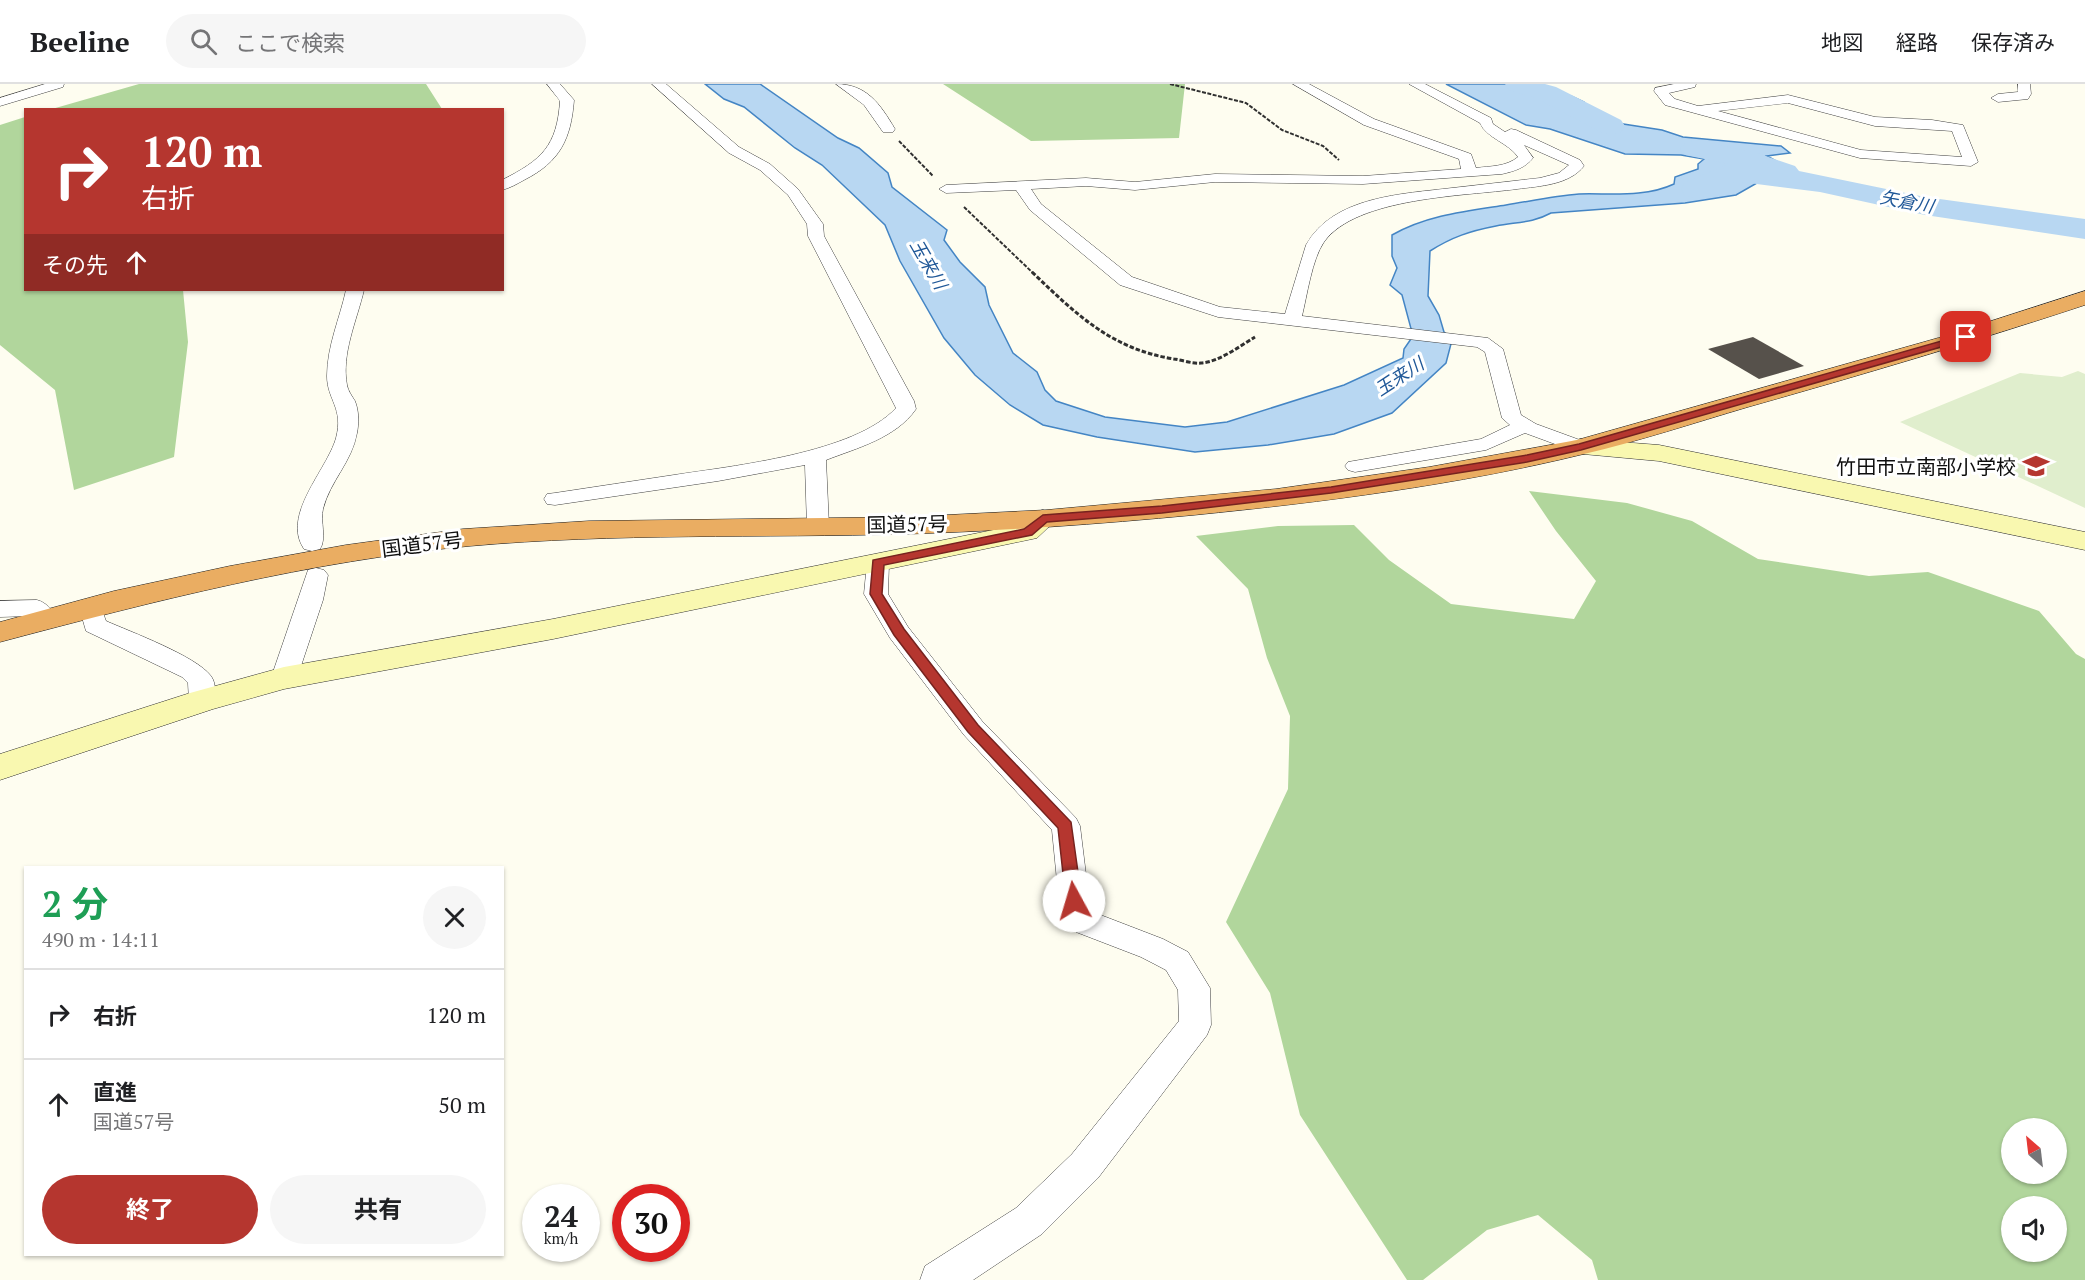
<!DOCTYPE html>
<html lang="ja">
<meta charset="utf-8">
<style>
:root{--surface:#fff;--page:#f6f6f6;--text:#202124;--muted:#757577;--line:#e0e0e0;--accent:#b5362f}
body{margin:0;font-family:"PT Serif","Noto Sans JP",serif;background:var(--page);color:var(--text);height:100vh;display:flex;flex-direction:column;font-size:22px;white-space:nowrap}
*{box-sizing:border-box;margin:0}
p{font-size:20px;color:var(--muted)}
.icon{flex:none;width:33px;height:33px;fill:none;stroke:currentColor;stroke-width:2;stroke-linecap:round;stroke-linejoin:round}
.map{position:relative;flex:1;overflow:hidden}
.details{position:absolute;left:24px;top:782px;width:480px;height:390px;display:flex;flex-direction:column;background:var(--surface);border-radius:0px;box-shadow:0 2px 4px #0004}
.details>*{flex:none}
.banner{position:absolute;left:24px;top:24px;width:480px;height:183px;border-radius:0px;box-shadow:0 2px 4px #0004;background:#b5362f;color:#fff;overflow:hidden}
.needle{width:39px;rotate:332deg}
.controls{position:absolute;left:2001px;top:1034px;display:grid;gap:12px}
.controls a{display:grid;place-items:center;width:66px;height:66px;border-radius:50%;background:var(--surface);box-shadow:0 2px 4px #0004;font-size:30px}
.speed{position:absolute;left:522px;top:1100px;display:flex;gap:12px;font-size:30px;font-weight:700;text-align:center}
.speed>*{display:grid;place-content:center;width:78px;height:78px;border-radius:50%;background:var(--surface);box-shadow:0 2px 4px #0004;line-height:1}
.speed small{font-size:15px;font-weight:400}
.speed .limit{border:9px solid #d22;background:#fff;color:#111}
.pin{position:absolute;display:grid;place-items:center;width:51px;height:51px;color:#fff;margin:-26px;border-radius:12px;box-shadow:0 3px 9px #0006}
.me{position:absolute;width:66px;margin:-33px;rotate:354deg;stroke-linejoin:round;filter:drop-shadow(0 0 4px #0008)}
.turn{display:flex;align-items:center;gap:21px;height:126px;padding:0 18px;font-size:27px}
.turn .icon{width:78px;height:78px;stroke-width:2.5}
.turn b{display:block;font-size:42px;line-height:51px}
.then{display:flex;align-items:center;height:57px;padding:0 18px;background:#0003;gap:12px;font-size:22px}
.round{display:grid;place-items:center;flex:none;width:63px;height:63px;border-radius:32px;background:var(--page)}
.summary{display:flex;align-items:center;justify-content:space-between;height:102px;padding:0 18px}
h1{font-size:36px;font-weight:700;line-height:45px;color:#1e9e55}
.button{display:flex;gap:12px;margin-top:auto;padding:12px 18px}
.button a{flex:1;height:69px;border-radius:36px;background:var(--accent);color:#fff;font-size:24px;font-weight:700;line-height:69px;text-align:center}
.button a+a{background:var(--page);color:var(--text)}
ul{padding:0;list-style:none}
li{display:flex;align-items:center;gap:18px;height:90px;padding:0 18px;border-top:2px solid var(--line)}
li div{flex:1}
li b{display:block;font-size:22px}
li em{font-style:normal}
header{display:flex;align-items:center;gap:36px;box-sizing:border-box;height:84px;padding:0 30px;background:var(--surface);border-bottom:2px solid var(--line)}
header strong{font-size:28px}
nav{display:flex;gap:33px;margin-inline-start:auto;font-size:21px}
.search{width:420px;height:54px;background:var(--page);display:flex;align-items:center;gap:15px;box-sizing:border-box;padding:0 21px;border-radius:33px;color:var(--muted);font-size:22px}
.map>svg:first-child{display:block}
</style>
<header>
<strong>Beeline</strong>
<div class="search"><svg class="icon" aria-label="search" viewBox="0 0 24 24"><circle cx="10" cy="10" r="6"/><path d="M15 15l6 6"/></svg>ここで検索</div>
<nav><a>地図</a><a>経路</a><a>保存済み</a></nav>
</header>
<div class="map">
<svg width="2085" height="1196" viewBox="0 0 2085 1196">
<rect width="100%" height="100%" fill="#fefdf0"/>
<path fill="#b1d69c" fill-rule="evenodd" d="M139 0H426L442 25H52Z
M943 0H1185L1179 54 1031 57Z
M25 33 26 206H183L188 258 174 373 74 406 55 306 0 261V41Z
M1529 407 1627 419 1692 437 1758 475 1869 492 1928 488 2039 527 2076 570 2085 575V1196H1598L1592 1176 1538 1131 1487 1146 1423 1196H1407L1300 1031 1270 909 1226 838 1288 705 1290 632 1267 574 1248 505 1196 452 1278 442 1354 441 1389 476 1451 520 1574 535 1596 497 1556 447ZM2012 1044H2056V1089H2012ZM2012 1122H2056V1167H2012Z"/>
<path fill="#e0eecd" d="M2078 287 2085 290V424L1900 338 2020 289 2062 293Z"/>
<path fill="#b8d7f2" stroke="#4485c4" stroke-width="1.5" d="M705 0H760L838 54 859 64 888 89 892 103 947 146 944 156 960 178 985 203 989 221 1013 269 1037 288 1045 306 1056 317 1105 333 1185 343 1227 338 1344 301 1403 274 1404 265 1413 252 1402 211 1390 201 1397 184 1392 172V151C1427 131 1467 127 1506 121 1531 117 1554 112 1579 110 1610 109 1644 114 1674 100L1675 93 1698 85V80L1704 75 1681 71 1625 70 1550 45 1526 41 1446 0H1515L1536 10 1551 8 1571 12 1584 18 1586 27 1604 37 1662 46 1683 53 1781 62 1790 69 1767 72 1780 79 1764 78 1766 84 1764 95 1736 111 1685 119 1551 129C1533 139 1516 138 1496 142 1470 147 1452 153 1430 167L1428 212 1439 231 1444 248 1452 256 1446 279 1392 329 1334 350 1268 361 1195 368 1097 353 1043 341 1010 321 975 291 944 254 900 177 885 141 822 81 795 64 744 23 724 15Z"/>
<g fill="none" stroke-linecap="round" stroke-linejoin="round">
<path fill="#b8d7f2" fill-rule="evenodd" d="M1505 0H1545L1556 3 1621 36 1625 42 1621 48 1611 50 1601 48 1538 15 1509 6Z
M1695 56 1754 68 1795 82 1799 87 1925 113 2085 135V155L1925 131 1820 108 1741 98H1735L1707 112 1696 114 1685 112 1681 105 1685 98 1729 80 1685 71 1680 65 1685 59Z"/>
</g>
<path fill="#56514b" d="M1753 253 1804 282 1759 295 1708 265Z"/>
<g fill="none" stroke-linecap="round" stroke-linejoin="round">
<g stroke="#414141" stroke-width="1">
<path id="street" d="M45 0H64L63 3 0 22V14Z
M547 0H560L574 16C571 55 560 78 524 96 517 100 510 104 502 106V96C542 76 557 62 560 17Z
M652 0H666L739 63 770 80 798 105 823 140 824 152 914 317 916 325C896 354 857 364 826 376L829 442 826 447 818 449 810 447 807 442 805 381 718 397 555 421 547 420 544 415 547 410 555 409C595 403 634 397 674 391 733 382 855 369 896 324L808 152 807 140 788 111 760 86 729 69Z
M836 0C867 0 880 20 895 45L893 48H883L864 21Z
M1293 0H1309L1374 35 1471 70 1476 84C1490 82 1506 83 1518 73 1509 59 1486 54 1480 39L1409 0H1425L1491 34 1493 40 1505 48 1511 45 1516 46 1580 76 1584 82C1569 101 1540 102 1517 105 1466 112 1356 113 1324 158 1312 175 1307 212 1302 232L1488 254 1503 265 1521 331 1536 340 1588 359 1591 363 1588 367H1574L1525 349 1486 366 1355 388 1348 386 1345 382 1348 378 1481 355 1510 341 1502 334 1485 268 1477 263 1218 233 1120 201 1030 126 1016 106 946 109 939 105 946 101 1086 94 1135 98 1215 90 1363 92 1461 85 1459 75 1364 41ZM1524 61 1569 81 1559 89 1540 94C1511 97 1481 101 1452 104 1403 110 1333 112 1306 161L1285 230 1220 223 1132 193 1041 120 1031 105 1086 102 1135 106 1215 98 1363 100 1502 90C1515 87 1525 84 1533 74Z
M1674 0H1696L1695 3 1669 9 1675 15 1698 22 1788 11 1875 33 1932 36 1963 41 1978 78 1971 82 1860 74 1665 21 1654 7 1655 4ZM1788 19 1875 42 1952 47 1962 73 1861 66 1718 27Z
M2018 0H2030L2031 10 2028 15 1998 18 1991 14 1998 10 2018 8Z
M346 206H364C357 236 341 270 347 301 348 307 352 312 355 317 359 327 359 339 357 349 352 378 330 397 323 425 320 437 327 455 320 465L312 467 304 465C281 431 327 386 336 354 344 324 327 316 327 292 327 262 340 234 346 206Z
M878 472 886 474 889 479 888 510 908 543 982 637 1076 734 1080 742 1089 815 1098 830 1163 855 1188 868 1210 904 1211 941 1207 951 1098 1094 1042 1150 973 1196H920L925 1182 1016 1124 1072 1070 1179 937 1178 906 1166 886 1141 873 1076 848 1059 817 1052 746 964 651 890 554 864 510 867 479 870 474Z
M316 484 324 486 328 491 323 516 297 594 293 600 284 603 275 600 271 594 308 486Z
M91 515 99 518 106 537C131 548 196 572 211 592 217 600 216 615 211 623L202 626 193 623 189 617 188 599 182 593 86 547 79 523 83 518Z
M37 516C48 519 51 526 57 535L54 541C42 544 37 542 30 532L0 533V517Z"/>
</g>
<g stroke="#303030" stroke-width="1">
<path id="secondary" d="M1581 355 1659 361 2085 448V466L1659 377 1572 369 1568 363 1572 357Z
M1043 426 1053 429 1057 435 1037 454 553 555 284 605 213 625 0 696V670L190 609 284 583 553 535 1018 441 1033 429Z"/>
</g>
<g stroke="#1f1f1f" stroke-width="1">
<path id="highway" d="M2085 207V221C1973 258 1861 291 1748 323 1694 339 1639 357 1584 370 1457 401 1324 418 1194 431 1099 440 1003 447 907 450 761 454 615 449 470 462 310 477 154 517 0 558V538L114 507 230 482 346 461 463 445 589 437 906 433 1046 426 1276 405 1429 383 1577 356 1938 254Z"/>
</g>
<path stroke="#303030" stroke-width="2" stroke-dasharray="4 1.5" stroke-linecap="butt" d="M1170 0 1246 19 1282 46 1323 62 1339 76
M899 57 933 92
M964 123 1034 190"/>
<path stroke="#303030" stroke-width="3" stroke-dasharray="4.5 2" stroke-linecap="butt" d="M1032 188C1076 230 1111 265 1174 275 1182 276 1193 280 1201 279 1219 278 1240 262 1255 253"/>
<use href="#street" fill="#fff" fill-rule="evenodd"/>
<use href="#secondary" fill="#f9f8b0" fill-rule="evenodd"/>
<use href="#highway" fill="#eaad62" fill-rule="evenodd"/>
</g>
<path fill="#b5362f" stroke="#76231f" stroke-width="1.5" d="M1966 250 1970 253 1969 255 1581 366 1527 378 1331 409 1162 429 1047 438 1032 451 884 481 882 510 904 545 978 641 1071 738 1082 817 1079 822 1074 824 1068 822 1066 817 1058 744 968 648 894 551 870 510 873 476 1024 445 1043 431 1162 422 1331 403 1527 371 1579 360Z"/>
<defs>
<g id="school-bare" transform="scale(2.07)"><path d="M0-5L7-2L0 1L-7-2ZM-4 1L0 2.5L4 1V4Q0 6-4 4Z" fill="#b5362f" stroke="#fff" stroke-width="2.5" paint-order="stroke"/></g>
</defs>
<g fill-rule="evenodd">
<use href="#school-bare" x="2036" y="382"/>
</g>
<g text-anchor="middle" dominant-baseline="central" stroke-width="6" stroke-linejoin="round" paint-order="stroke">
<g font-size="18" font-style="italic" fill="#205898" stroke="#fff">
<text transform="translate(1907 117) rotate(11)">矢倉川</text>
<text transform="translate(929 180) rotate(60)">玉来川</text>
<text transform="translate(1399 292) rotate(-33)">玉来川</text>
</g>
<g font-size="20" fill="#0e0e0e" stroke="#fff" text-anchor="end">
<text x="2016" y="382">竹田市立南部小学校</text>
</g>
<g font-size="20" fill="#0e0e0e" stroke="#fff">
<text transform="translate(907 440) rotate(-1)">国道57号</text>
<text transform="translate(422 460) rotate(-7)">国道57号</text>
</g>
</g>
</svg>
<div class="controls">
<a><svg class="needle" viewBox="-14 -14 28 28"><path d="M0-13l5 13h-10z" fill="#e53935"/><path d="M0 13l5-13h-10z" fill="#757577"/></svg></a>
<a><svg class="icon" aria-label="sound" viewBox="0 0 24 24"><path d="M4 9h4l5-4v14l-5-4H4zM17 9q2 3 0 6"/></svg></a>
</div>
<div class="speed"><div>24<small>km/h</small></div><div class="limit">30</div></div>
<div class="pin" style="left:1966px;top:253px;background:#d93025"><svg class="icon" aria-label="arrive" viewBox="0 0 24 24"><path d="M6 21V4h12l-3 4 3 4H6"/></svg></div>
<svg class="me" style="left:1074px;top:817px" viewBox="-20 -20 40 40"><circle r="19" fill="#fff"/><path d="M0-13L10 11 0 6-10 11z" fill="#b5362f"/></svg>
<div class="banner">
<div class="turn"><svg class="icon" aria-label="right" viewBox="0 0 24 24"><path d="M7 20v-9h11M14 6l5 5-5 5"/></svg><div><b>120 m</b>右折</div></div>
<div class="then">その先<svg class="icon" aria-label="ahead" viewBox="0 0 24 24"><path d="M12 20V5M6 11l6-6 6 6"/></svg></div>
</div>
<section class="details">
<div class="summary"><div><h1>2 分</h1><p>490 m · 14:11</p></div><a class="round"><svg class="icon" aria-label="close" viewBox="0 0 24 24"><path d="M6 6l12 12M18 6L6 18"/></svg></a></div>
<ul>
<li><svg class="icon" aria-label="right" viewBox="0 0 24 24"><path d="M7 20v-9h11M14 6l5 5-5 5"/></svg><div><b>右折</b></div><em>120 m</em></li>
<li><svg class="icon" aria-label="ahead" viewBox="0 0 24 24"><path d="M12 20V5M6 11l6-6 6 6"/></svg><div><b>直進</b><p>国道57号</p></div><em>50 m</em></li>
</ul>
<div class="button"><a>終了</a><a>共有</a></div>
</section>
</div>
